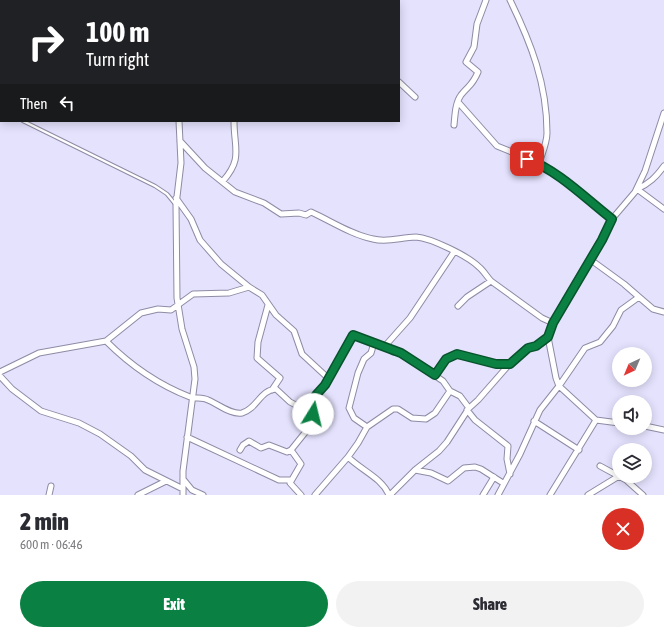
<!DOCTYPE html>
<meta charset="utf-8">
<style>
:root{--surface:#fff;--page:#f2f2f3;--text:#2b2b33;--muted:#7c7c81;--accent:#0b8043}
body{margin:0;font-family:"Asap Condensed",sans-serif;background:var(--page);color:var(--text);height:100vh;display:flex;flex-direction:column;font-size:15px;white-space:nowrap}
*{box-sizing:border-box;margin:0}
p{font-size:13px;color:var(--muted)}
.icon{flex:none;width:22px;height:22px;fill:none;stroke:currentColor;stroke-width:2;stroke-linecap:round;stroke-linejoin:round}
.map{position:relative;height:495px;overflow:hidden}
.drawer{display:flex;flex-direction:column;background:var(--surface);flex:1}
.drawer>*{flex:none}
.hud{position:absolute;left:0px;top:0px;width:400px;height:122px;box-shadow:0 2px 10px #0003;background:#202124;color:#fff;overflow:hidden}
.needle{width:26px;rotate:224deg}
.tools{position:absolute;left:612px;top:347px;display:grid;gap:8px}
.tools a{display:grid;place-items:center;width:40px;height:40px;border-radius:50%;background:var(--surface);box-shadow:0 2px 10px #0003;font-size:20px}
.pin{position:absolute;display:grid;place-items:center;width:34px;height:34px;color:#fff;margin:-17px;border-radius:8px;box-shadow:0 2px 6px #0006}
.me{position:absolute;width:44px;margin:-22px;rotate:9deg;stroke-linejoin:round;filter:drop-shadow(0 0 3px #0008)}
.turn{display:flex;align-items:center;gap:14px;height:84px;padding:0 20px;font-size:18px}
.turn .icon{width:52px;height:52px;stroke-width:2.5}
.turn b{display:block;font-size:28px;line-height:34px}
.then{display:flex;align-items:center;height:38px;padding:0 20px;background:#0003;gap:8px;font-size:15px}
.round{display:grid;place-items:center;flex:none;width:42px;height:42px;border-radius:21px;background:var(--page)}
.summary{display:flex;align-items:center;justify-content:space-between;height:68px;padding:0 20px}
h1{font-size:24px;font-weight:800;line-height:30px}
.primary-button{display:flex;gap:8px;margin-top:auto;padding:8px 20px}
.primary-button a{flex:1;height:46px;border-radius:24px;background:var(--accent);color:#fff;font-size:16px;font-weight:800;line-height:46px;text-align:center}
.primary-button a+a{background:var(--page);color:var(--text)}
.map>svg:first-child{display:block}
</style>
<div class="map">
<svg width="664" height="495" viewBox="0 0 664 495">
<rect width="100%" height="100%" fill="#e4e2fd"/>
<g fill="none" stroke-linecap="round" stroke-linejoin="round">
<g stroke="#8e8ba4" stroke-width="4.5">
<path id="service" d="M0 111H1
M23 121 155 186 167 194 176 205"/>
</g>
<g stroke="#8e8ba4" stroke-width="7">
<path id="minor" d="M142 0 143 1
M222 0V1
M352 0 353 1
M510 0C531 43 547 84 547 133 547 143 542 154 539 163L578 191 612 219
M399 82 415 97
M458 102 497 146 539 163
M179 121 181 163 176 205 177 298 182 329 194 367 195 379 183 471V495
M454 125C455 116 455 103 461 95 470 84 472 86 478 72L466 62 474 47 477 24 486 0
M180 141 205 168 235 192 264 203 281 214 299 213 306 215 311 212C331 221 352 235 373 239 388 243 401 237 416 237 431 238 468 256 479 267 484 271 487 277 491 281
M223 181C243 158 234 149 234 121
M637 189C649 184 656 177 664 166
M637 189 664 209
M176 198 191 219 200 240 221 264 249 287 262 295 276 315 294 331 302 354 328 378
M591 260 624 284 639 297
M268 305 258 342 257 358 280 378 272 390
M458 306 467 297 491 281 542 318 553 323
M106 341C130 365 159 385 190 397 196 399 202 397 208 400 218 404 231 415 242 413 257 409 260 390 276 389L290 402 313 414
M385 346 410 318 454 252
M0 372 39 353 106 341 141 313 158 309 171 310 193 294 229 293 249 287
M435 375 446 359 457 354 496 364 510 363
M0 376 12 389 41 411 79 423 100 434 131 456 145 470 183 489
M316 419 311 408 316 395 325 385 353 335 385 346 393 352 401 353 443 381 450 391 460 396 469 408 447 442 439 451 415 470 390 495
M534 421 579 450
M619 423 596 420 559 386 585 348 600 342 613 326 621 310 639 297 653 309 664 312
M645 426 664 430
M367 427 354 418 349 408 358 373 364 359 371 353 374 343
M187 437 279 480H291
M240 450 243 445 249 441 261 448 269 445 287 452 291 450
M600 466 626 480 643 495
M415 470 431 473 448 481 464 468 475 467 481 469 503 483
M510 474 507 459 508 446 475 420 467 410 478 400 514 359 528 348 537 346 548 337
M183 479 192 490 203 495
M49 495 51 486
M138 495 166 481
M301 495 290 483 301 464 291 450 316 419 325 411
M315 495 348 457
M389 495C382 478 361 470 348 457L358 443 367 427 393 409H398L412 418 426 419 435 413 450 391
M483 495 494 477
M498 495 520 454 540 410 559 386 556 378 548 337 553 323 602 240 612 219 635 192 645 171 664 113
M550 495 596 420
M588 495 619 476"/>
</g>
<use href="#service" stroke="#fff" stroke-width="2.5"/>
<use href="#minor" stroke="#fff" stroke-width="5"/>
</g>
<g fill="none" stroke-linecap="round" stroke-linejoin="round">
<g stroke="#07532c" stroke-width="10">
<path id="route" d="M313 414 311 408 316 395 325 385 353 335 401 353 435 375 446 359 457 354 496 364H510L528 348 536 346 548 337 553 323 602 240 612 219C585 198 559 171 527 159"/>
</g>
<use href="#route" stroke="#0b8043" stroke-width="7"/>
</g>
</svg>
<div class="tools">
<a><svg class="needle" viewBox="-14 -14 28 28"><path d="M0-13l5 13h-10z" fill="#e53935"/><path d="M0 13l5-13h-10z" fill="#7c7c81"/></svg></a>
<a><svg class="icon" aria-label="sound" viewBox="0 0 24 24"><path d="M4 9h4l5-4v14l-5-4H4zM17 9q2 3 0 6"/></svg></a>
<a><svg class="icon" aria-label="layers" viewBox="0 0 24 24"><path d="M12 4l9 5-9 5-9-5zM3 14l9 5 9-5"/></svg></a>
</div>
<div class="pin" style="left:527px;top:159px;background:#d93025"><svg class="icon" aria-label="arrive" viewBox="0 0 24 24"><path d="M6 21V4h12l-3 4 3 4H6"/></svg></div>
<svg class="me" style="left:313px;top:414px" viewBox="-20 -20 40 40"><circle r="19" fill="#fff"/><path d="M0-13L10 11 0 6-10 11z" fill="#0b8043"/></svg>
<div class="hud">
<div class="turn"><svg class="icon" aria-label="right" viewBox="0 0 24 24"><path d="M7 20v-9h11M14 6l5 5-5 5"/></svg><div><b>100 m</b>Turn right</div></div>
<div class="then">Then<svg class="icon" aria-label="left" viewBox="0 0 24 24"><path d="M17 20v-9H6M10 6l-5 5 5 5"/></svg></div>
</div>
</div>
<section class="drawer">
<div class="summary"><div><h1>2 min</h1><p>600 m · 06:46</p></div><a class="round" style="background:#d93025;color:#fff"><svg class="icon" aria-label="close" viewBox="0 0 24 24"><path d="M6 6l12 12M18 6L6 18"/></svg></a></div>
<div class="primary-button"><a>Exit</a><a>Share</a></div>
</section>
